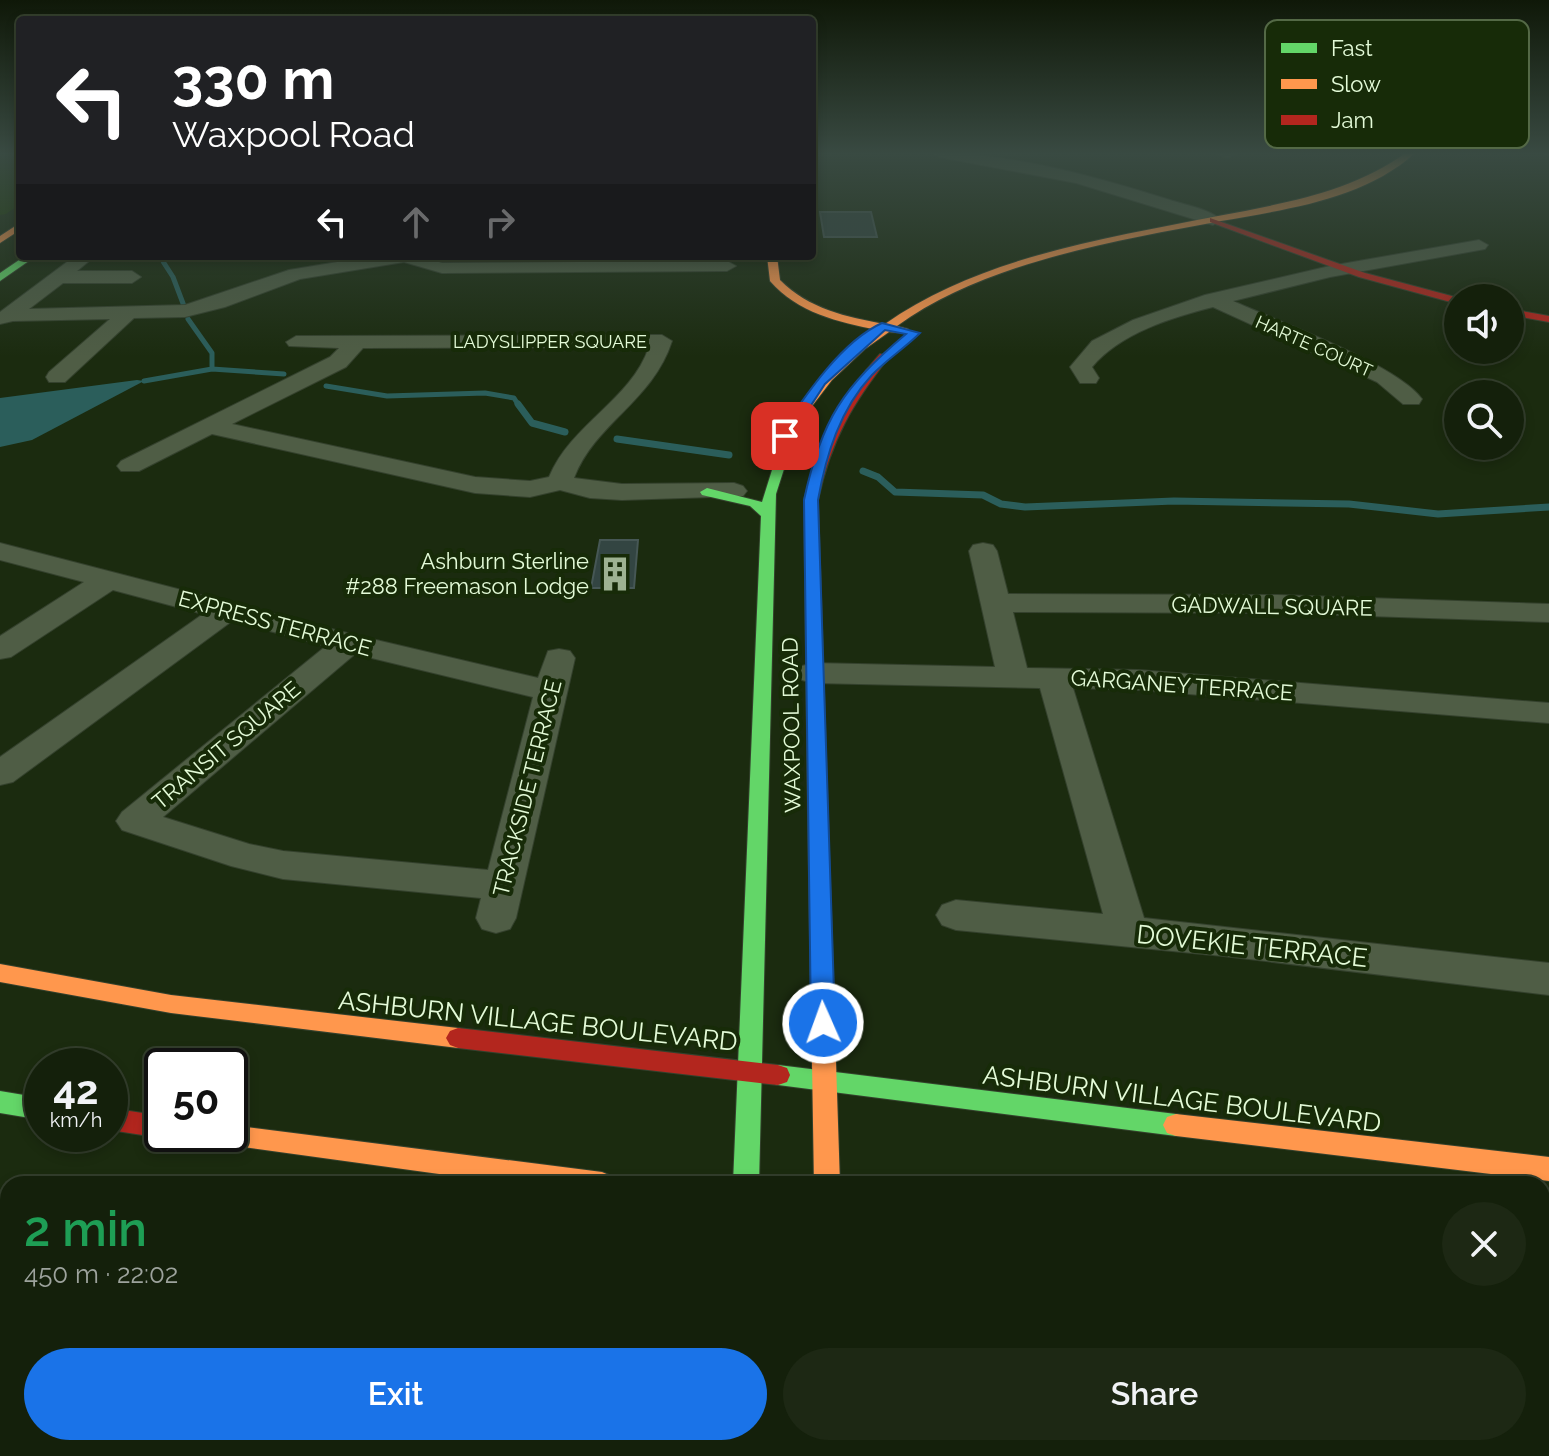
<!DOCTYPE html>
<meta charset="utf-8">
<style>
:root{--surface:#14200b;--page:#1d2814;--text:#f1f3f6;--muted:#9da39d;--line:#333e2c;--accent:#1a73e8}
body{margin:0;font-family:Raleway,sans-serif;background:var(--page);color:var(--text);height:100vh;display:flex;flex-direction:column;font-size:30px;white-space:nowrap}
*{box-sizing:border-box;margin:0}
p{font-size:26px;color:var(--muted)}
.icon{flex:none;width:44px;height:44px;fill:none;stroke:currentColor;stroke-width:2;stroke-linecap:round;stroke-linejoin:round}
.map{position:relative;flex:1;overflow:hidden}
.drawer{position:absolute;left:0px;top:1176px;width:1550px;height:280px;display:flex;flex-direction:column;background:var(--surface);border-radius:24px 24px 0 0;box-shadow:0 4px 12px #0003,0 0 0 2px var(--line)}
.drawer>*{flex:none}
.hud{position:absolute;left:16px;top:16px;width:800px;height:244px;border-radius:8px;box-shadow:0 4px 12px #0003,0 0 0 2px var(--line);background:#202124;color:#fff;overflow:hidden}
.tools{position:absolute;left:1444px;top:284px;display:grid;gap:16px}
.tools a{display:grid;place-items:center;width:80px;height:80px;border-radius:50%;background:var(--surface);box-shadow:0 4px 12px #0003,0 0 0 2px var(--line);font-size:40px}
.speed{position:absolute;left:24px;top:1048px;display:flex;gap:16px;font-size:40px;font-weight:700;text-align:center}
.speed>*{display:grid;place-content:center;width:104px;height:104px;border-radius:50%;background:var(--surface);box-shadow:0 4px 12px #0003,0 0 0 2px var(--line);line-height:1}
.speed small{font-size:20px;font-weight:400}
.speed .limit{border:4px solid #111;border-radius:12px;background:#fff;color:#111}
.pin{position:absolute;display:grid;place-items:center;width:68px;height:68px;color:#fff;margin:-34px;border-radius:16px;box-shadow:0 4px 12px #0006}
.me{position:absolute;width:88px;margin:-44px;rotate:358deg;stroke-linejoin:round;filter:drop-shadow(0 0 6px #0008)}
.turn{display:flex;align-items:center;gap:28px;height:168px;padding:0 24px;font-size:36px}
.turn .icon{width:104px;height:104px;stroke-width:2.5}
.turn b{display:block;font-size:56px;line-height:68px}
.lanes{display:flex;align-items:center;height:76px;padding:0 24px;background:#0003;justify-content:center;gap:40px;direction:ltr}
.lanes .off{opacity:.35}
.round{display:grid;place-items:center;flex:none;width:84px;height:84px;border-radius:42px;background:var(--page)}
.overview{display:flex;align-items:center;justify-content:space-between;height:136px;padding:0 24px}
h1{font-size:48px;font-weight:600;line-height:60px;color:#1e9e55}
.primary-button{display:flex;gap:16px;margin-top:auto;padding:16px 24px}
.primary-button a{flex:1;height:92px;border-radius:48px;background:var(--accent);color:#fff;font-size:32px;font-weight:600;line-height:92px;text-align:center}
.primary-button a+a{background:var(--page);color:var(--text)}
.map>svg:first-child{display:block}
</style>
<div class="map">
<svg width="1549" height="1456" viewBox="0 0 1549 1456">
<rect width="100%" height="100%" fill="#1b2b0f"/>
<path fill="#1d3b03" d="M0 153H20V204L6 214 0 215Z
M1542 1435 1549 1437V1456H962L961 1448H1542Z"/>
<path fill="#2b5e5b" d="M137 380 144 381 32 440 0 447V398Z"/>
<g fill="none" stroke-linecap="round" stroke-linejoin="round">
<path stroke="#2b5e5b" stroke-width="4" d="M1546 153 1549 154
M159 256 165 265"/>
<path stroke="#2b5e5b" stroke-width="5" d="M164 263 173 277 184 306
M188 319 212 353V369
M144 381 212 369 284 374
M326 386 387 396 485 393 514 398 519 406"/>
<path stroke="#2b5e5b" stroke-width="7" d="M518 404 532 423 565 432
M617 439 729 455
M863 471 878 477 895 492 983 495 1001 504 1025 507 1174 501 1349 504 1438 514 1549 507"/>
</g>
<path fill="#334542" stroke="#465755" stroke-width="2" d="M820 212H871L877 237H824Z
M600 540H638L634 588H591Z"/>
<g fill="none" stroke-linecap="round" stroke-linejoin="round">
<g stroke="#34412d" stroke-width="2">
<path id="street" d="M932 153C1012 153 1094 176 1170 200 1185 205 1210 209 1221 220L1213 225 1076 183 939 157Z
M1215 153H1234L1235 154 1228 158Z
M1479 240 1488 245 1485 249 1330 277 1233 301C1277 321 1397 364 1422 399L1419 404H1403L1377 382 1213 307C1170 318 1121 333 1092 367L1099 378 1096 383H1080L1070 367 1092 341 1133 320 1205 295 1330 266Z
M75 256H95L77 271H132L141 277 132 283H63L29 309 185 305 289 270 374 256H420L442 263 727 261 736 266 727 271 442 273 404 262 300 279 225 307 185 317 134 318 65 382H49L46 377 49 372 110 319 13 321 0 324V312Z
M662 335 672 341C653 401 595 423 574 478L622 484 734 483 743 486 747 491 743 496 622 500 590 498 560 490 530 497 475 493 212 434 139 471H121L117 466 121 461 330 357 339 348 289 346 286 342 296 336ZM649 347C631 400 571 424 549 477L530 481 475 477 232 424 346 367 363 348Z
M0 543 355 635 538 678 548 651 559 649 570 651 575 658 516 918 510 929 496 933 482 929 476 918 481 898 283 879 231 866 122 830 116 821 122 812 326 646 232 621 13 782 0 785V757L203 614 113 590 11 657 0 659V636L84 582 0 560ZM355 654 533 697 488 870 283 851 249 844 163 817Z
M983 543 993 545 997 551 1008 594 1278 595 1549 604V622L1278 613 1013 612 1027 668 1139 670 1549 703V723L1139 690 1073 688 1144 918 1549 963V995L1223 956 956 930 942 925 936 915 942 905 956 900 1103 914 1040 688 813 683 802 680 797 673 802 666 813 663 995 667 969 551 973 545Z"/>
</g>
<g stroke="#34412d" stroke-width="2">
<path id="fast" d="M25 256H36L0 281V273Z
M782 438 793 441 776 494 759 1184H733L761 516 750 506 702 495 700 492 707 488 762 502Z
M778 1065 1176 1114 1185 1117 1189 1125 1185 1133 1176 1136 778 1085 769 1082 766 1075 769 1068Z
M0 1091 42 1098V1120L0 1113Z
M1542 1292 1549 1293V1321L1542 1320Z
M809 1448H841V1456H809Z"/>
</g>
<g stroke="#34412d" stroke-width="2">
<path id="slow" d="M1406 153H1415C1363 200 1287 209 1221 221 1115 241 985 262 897 326L908 329V333L889 332 865 349 832 380 806 414 792 444 781 441C801 393 837 359 878 330 838 322 798 313 770 281L767 256H777L780 280C809 309 846 317 885 324 980 257 1107 238 1218 216 1285 203 1349 193 1406 153Z
M20 223V230L0 243V236Z
M818 811 825 813 828 818 840 1184H814L808 818 811 813Z
M0 964 171 995 458 1028 466 1031 470 1038 466 1045 458 1048 171 1013 0 982Z
M1176 1114 1549 1157V1181L1176 1136 1167 1133 1163 1125 1167 1117Z
M230 1125 602 1172 611 1176 615 1184H512L207 1142 203 1134H230Z
M713 1448H745L744 1456H712Z"/>
</g>
<g stroke="#34412d" stroke-width="2">
<path id="jam" d="M1210 218 1365 273 1459 298 1458 304 1359 277 1210 222Z
M1510 309 1549 316V322L1510 315Z
M880 354 890 356C852 404 831 440 818 500L828 818 825 823H811L808 818 804 500C817 443 841 397 880 354Z
M458 1028 778 1065 787 1068 790 1075 787 1082 778 1085 458 1048 450 1045 446 1038 450 1031Z
M110 1108 162 1116V1134H171L162 1138 110 1130Z"/>
</g>
<use href="#street" fill="#4f5d45" fill-rule="evenodd"/>
<use href="#fast" fill="#63d668" fill-rule="evenodd"/>
<use href="#slow" fill="#ff974d" fill-rule="evenodd"/>
<use href="#jam" fill="#b3261e" fill-rule="evenodd"/>
</g>
<linearGradient id="sky" x2="0" y2="1"><stop stop-color="#0f1808"/><stop offset="0.43" stop-color="#394a42"/><stop offset="1" stop-color="#394a42" stop-opacity="0"/></linearGradient>
<rect width="1549" height="357" fill="url(#sky)"/>
<path fill="#1a73e8" stroke="#114b97" stroke-width="2" d="M882 323 920 333C905 348 887 359 872 375 840 409 826 455 818 500L835 1023 831 1029 823 1032 814 1029 811 1023 804 500C821 420 843 387 906 334L885 330 825 384 789 439 778 436C803 399 840 342 882 323Z"/>
<defs>
<g id="building-bare" transform="scale(2.76)"><path d="M-4-6H4V6H1V3H-1V6H-4ZM-2.5-4.3h1.7v1.8h-1.7ZM.8-4.3h1.7v1.8H.8ZM-2.5-1h1.7V.8h-1.7ZM.8-1h1.7V.8H.8Z" fill="#9eb292" stroke="#172b08" stroke-width="2.5" paint-order="stroke"/></g>
</defs>
<g fill-rule="evenodd">
<use href="#building-bare" x="615" y="574"/>
</g>
<g text-anchor="middle" dominant-baseline="central" stroke-width="8" stroke-linejoin="round" paint-order="stroke">
<g font-size="18" fill="#e4fbd8" stroke="#172b08">
<text x="550" y="341">LADYSLIPPER SQUARE</text>
<text transform="translate(1314 346) rotate(24)">HARTE COURT</text>
</g>
<g font-size="22" fill="#e4fbd8" stroke="#172b08" text-anchor="end">
<text x="589" y="561">Ashburn Sterline<tspan x="589" dy="25">#288 Freemason Lodge</tspan></text>
</g>
<g font-size="22" fill="#e4fbd8" stroke="#172b08">
<text transform="translate(1272 606) rotate(1)">GADWALL SQUARE</text>
<text transform="translate(275 623) rotate(15)">EXPRESS TERRACE</text>
<text transform="translate(1182 685) rotate(4)">GARGANEY TERRACE</text>
<text transform="translate(791 725) rotate(-91)">WAXPOOL ROAD</text>
<text transform="translate(226 745) rotate(-40)">TRANSIT SQUARE</text>
<text transform="translate(527 788) rotate(-76)">TRACKSIDE TERRACE</text>
</g>
<g font-size="26" fill="#e4fbd8" stroke="#172b08">
<text transform="translate(1252 946) rotate(6)">DOVEKIE TERRACE</text>
<text transform="translate(538 1021) rotate(6)">ASHBURN VILLAGE BOULEVARD</text>
<text transform="translate(1182 1099) rotate(7)">ASHBURN VILLAGE BOULEVARD</text>
</g>
</g>
<rect x="1265" y="20" width="264" height="128" rx="12" fill="#172b08" stroke="#546946" stroke-width="2"/>
<rect x="1281" y="43" width="36" height="10" fill="#63d668"/>
<rect x="1281" y="79" width="36" height="10" fill="#ff974d"/>
<rect x="1281" y="115" width="36" height="10" fill="#b3261e"/>
<g font-size="22" fill="#e4fbd8">
<text x="1331" y="56">Fast</text>
<text x="1331" y="92">Slow</text>
<text x="1331" y="128">Jam</text>
</g>
</svg>
<div class="tools">
<a><svg class="icon" aria-label="sound" viewBox="0 0 24 24"><path d="M4 9h4l5-4v14l-5-4H4zM17 9q2 3 0 6"/></svg></a>
<a><svg class="icon" aria-label="search" viewBox="0 0 24 24"><circle cx="10" cy="10" r="6"/><path d="M15 15l6 6"/></svg></a>
</div>
<div class="speed"><div>42<small>km/h</small></div><div class="limit">50</div></div>
<div class="pin" style="left:785px;top:436px;background:#d93025"><svg class="icon" aria-label="arrive" viewBox="0 0 24 24"><path d="M6 21V4h12l-3 4 3 4H6"/></svg></div>
<svg class="me" style="left:823px;top:1023px" viewBox="-20 -20 40 40"><circle r="17" fill="#1a73e8" stroke="#fff" stroke-width="3"/><path d="M0-11L8 9 0 5-8 9z" fill="#fff"/></svg>
<div class="hud">
<div class="turn"><svg class="icon" aria-label="left" viewBox="0 0 24 24"><path d="M17 20v-9H6M10 6l-5 5 5 5"/></svg><div><b>330 m</b>Waxpool Road</div></div>
<div class="lanes"><svg class="icon" aria-label="left" viewBox="0 0 24 24"><path d="M17 20v-9H6M10 6l-5 5 5 5"/></svg><svg class="icon off" aria-label="ahead" viewBox="0 0 24 24"><path d="M12 20V5M6 11l6-6 6 6"/></svg><svg class="icon off" aria-label="right" viewBox="0 0 24 24"><path d="M7 20v-9h11M14 6l5 5-5 5"/></svg></div>
</div>
<section class="drawer">
<div class="overview"><div><h1>2 min</h1><p>450 m · 22:02</p></div><a class="round"><svg class="icon" aria-label="close" viewBox="0 0 24 24"><path d="M6 6l12 12M18 6L6 18"/></svg></a></div>
<div class="primary-button"><a>Exit</a><a>Share</a></div>
</section>
</div>
